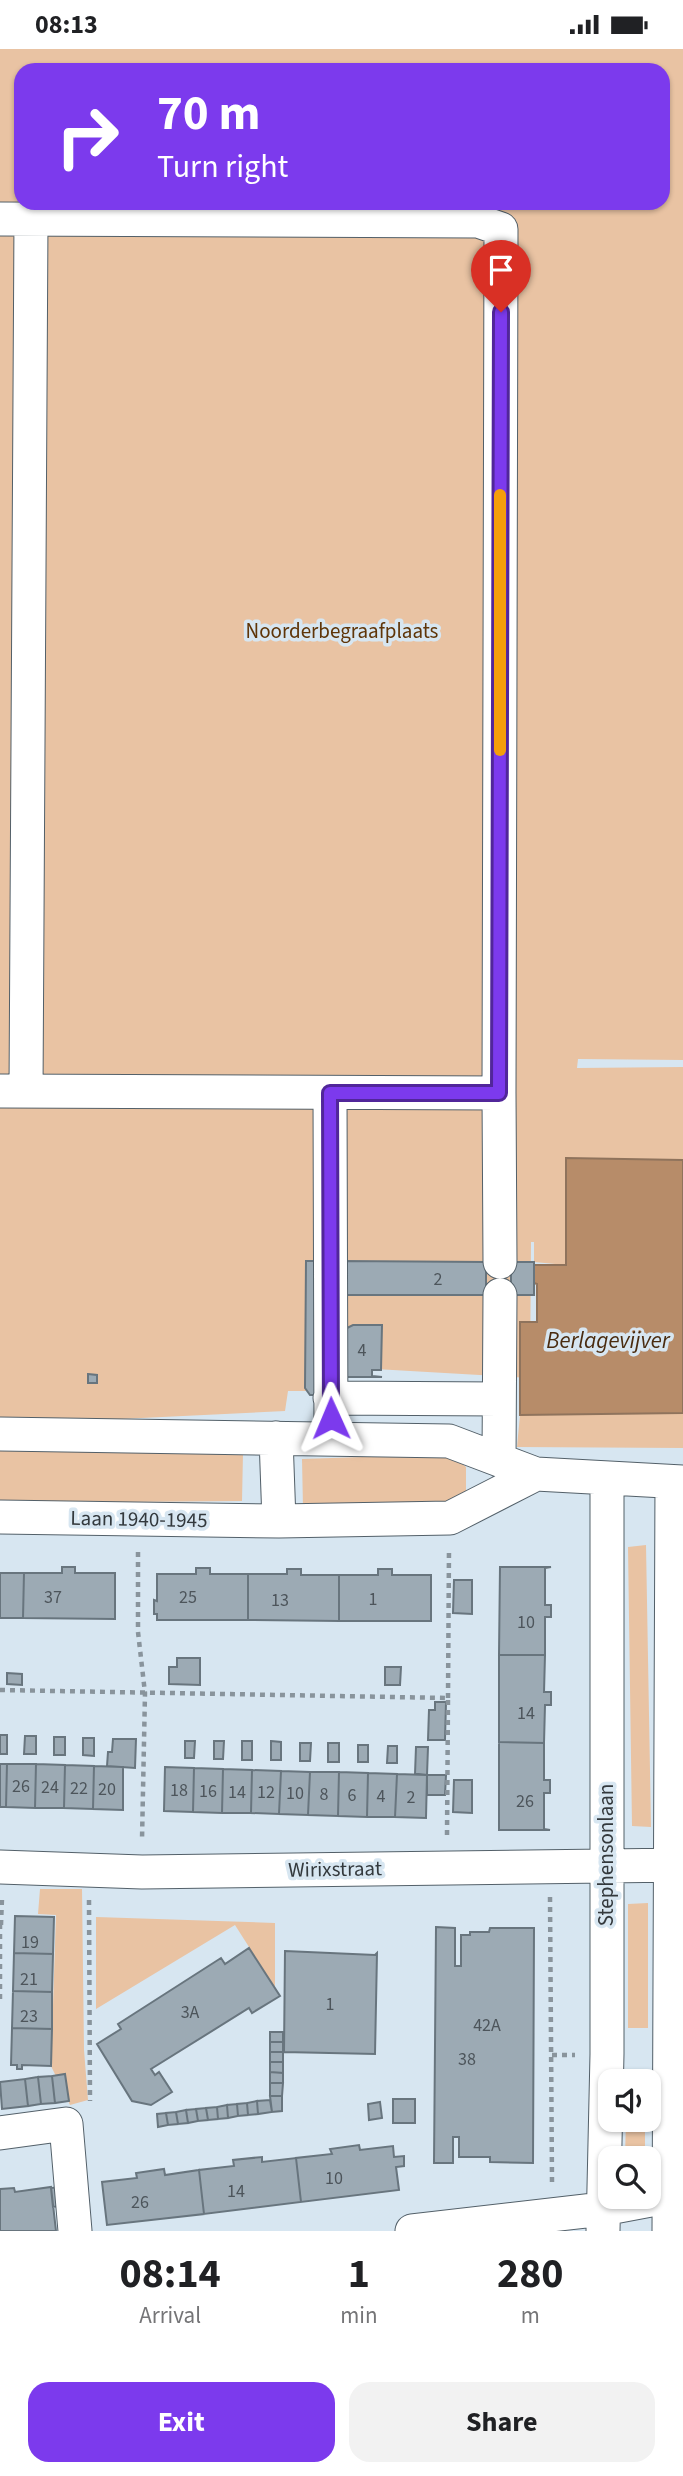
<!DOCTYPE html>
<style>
:root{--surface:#fff;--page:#f2f2f2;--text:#202124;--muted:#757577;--accent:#7c3aed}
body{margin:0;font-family:"Source Sans 3",sans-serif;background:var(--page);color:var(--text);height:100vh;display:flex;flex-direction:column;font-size:26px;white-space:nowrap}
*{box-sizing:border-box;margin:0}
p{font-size:23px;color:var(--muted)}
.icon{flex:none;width:38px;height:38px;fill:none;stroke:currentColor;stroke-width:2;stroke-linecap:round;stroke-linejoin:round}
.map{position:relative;height:2182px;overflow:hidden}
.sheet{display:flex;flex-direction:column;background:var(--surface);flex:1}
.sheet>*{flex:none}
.top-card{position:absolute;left:14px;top:14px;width:656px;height:147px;border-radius:21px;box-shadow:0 2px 5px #0004;background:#7c3aed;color:#fff;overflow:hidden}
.fabs{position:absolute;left:598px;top:2020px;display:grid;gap:14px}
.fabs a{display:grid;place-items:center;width:63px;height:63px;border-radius:14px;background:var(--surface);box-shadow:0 2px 5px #0004;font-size:35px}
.pin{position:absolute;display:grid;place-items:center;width:60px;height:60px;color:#fff;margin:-72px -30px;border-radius:50% 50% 50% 0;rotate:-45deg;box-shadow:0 0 7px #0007}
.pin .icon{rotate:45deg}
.me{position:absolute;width:77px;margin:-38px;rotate:359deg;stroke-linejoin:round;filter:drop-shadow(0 0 5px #0008)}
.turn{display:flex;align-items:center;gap:24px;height:147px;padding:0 28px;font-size:32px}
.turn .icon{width:91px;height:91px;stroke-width:2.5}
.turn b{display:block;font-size:49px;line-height:60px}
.eta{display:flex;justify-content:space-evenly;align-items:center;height:119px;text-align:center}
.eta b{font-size:42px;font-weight:700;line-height:49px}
.cta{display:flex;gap:14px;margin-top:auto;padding:14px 28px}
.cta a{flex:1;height:80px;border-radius:21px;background:var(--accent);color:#fff;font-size:28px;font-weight:700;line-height:80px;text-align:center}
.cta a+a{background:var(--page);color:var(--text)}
.status{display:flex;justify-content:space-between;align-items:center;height:49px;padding:0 35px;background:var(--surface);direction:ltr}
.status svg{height:19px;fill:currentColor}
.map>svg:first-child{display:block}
</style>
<div class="status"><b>08:13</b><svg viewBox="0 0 49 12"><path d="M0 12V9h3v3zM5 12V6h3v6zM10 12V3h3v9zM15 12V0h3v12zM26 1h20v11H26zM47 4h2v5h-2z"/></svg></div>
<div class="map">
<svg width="683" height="2182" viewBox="0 0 683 2182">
<rect width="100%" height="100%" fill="#d7e6f1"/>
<path fill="#e9c3a3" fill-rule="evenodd" d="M0 0H683V1011L578 1010 577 1019 683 1018V1111L566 1110V1216L534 1213V1193H531L530 1329 306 1316V1342H288L285 1362 79 1372H0ZM21 21H663V154H21Z
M683 1364V1399L517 1398 520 1366Z
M0 1402 243 1404 242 1452 0 1454Z
M451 1405 466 1418V1445L450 1457 303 1459 302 1410Z
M646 1496 651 1778 632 1777 628 1498Z
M40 1840H82L84 2001 88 2051 70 2056 51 2017 56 1866 38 1865Z
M648 1854V1979H628V1855Z
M96 1868 275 1874V1939L235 1876 96 1960Z
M626 2070H645V2109H625Z"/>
<path fill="#b78c69" stroke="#8f735c" stroke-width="2" d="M566 1109 683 1111V1364L520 1366V1273H537V1235L534 1234V1216H566Z"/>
<path fill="#9caab4" stroke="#68757e" stroke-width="2" d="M306 1212H323L316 1346H310L305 1339Z
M340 1212 486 1213V1246H340Z
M511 1213H534V1246H511Z
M353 1276H382L381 1321H372V1327L382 1328H340L343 1281Z
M88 1325 97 1326V1334H88Z
M62 1518H75V1524H115V1570L23 1569 24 1524H62Z
M500 1518H551L545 1519V1556H551V1568H545V1606H499Z
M196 1519H210V1525H248V1571H157V1565H154V1551L157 1552V1525H196Z
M287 1520H301V1526H339V1572L248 1571V1525H287Z
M378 1520H392V1526H431V1572H339V1526H378Z
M0 1524H24L23 1569H0Z
M454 1531H472V1565L453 1564Z
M499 1606H545L544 1643H551V1656H545L544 1694 499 1693Z
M177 1609H200V1636L169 1635V1618H177Z
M385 1618H401L400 1636H385Z
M7 1624 22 1625V1636L7 1635Z
M435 1653H446L445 1691H428L429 1661H435Z
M0 1686H7V1705H0Z
M25 1687H36V1705H24Z
M54 1688H65V1706H54Z
M83 1689H94V1707L83 1706Z
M113 1690H136L135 1719 107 1717 108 1703H112Z
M185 1692H195L194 1709H185Z
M214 1692H224L223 1710H214Z
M242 1692H252V1711H242Z
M271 1692 281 1693V1711H271Z
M499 1693 544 1694V1731H550V1744H544V1780L550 1781H499Z
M300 1694H311L310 1712H300Z
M328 1694H339V1713H328Z
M358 1696H368V1713H358Z
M388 1697H397V1714H387Z
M416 1698H428L427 1726 415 1725Z
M0 1715H7L6 1758H0Z
M7 1715H36L35 1759 6 1758Z
M36 1715 65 1716 64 1759H35Z
M65 1716 94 1717 93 1760 64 1759Z
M94 1717 123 1718V1761L93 1760Z
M165 1718 194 1719 193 1763 164 1762Z
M194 1719 223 1720 222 1764 193 1763Z
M223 1720 252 1721 251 1764H222Z
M252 1721 281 1722 279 1765 251 1764Z
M281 1722 310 1723 308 1766 279 1765Z
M310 1723H339L338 1767 308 1766Z
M339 1723 368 1724 367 1768 338 1767Z
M368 1724 397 1725 395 1768H367Z
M397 1725 427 1726 426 1769 395 1768Z
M427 1726H446L445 1746H427Z
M454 1731H472V1764L453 1763Z
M15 1867 54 1868 53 1905 14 1904Z
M436 1878 455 1879V1917H461V1886H470V1883H489L490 1879H534L533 2114 490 2113V2108H459V2088H453V2114H434Z
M249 1899 280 1947 252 1964 249 1959 151 2020 155 2026 159 2023 172 2043 151 2056 132 2052 97 1995 121 1980 118 1975 221 1909 225 1915Z
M285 1902 375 1906 377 1904 375 2005 284 2003Z
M14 1904 53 1905 52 1943 13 1942Z
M13 1942 52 1943V1980L12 1979Z
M12 1979 52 1980 51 2017 22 2016V2020H17V2016H11Z
M270 1983H283V1993H270Z
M270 1993H283V2003H270Z
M270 2003H283V2013H270Z
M270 2013H283V2024L270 2023Z
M270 2023 283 2024V2034H270Z
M65 2025 69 2052 55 2054 52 2027Z
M52 2027 55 2054 41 2055 38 2028Z
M38 2028 41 2055 28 2057 25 2030Z
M25 2030 28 2057 2 2060 0 2033Z
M270 2034H283L282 2047H270Z
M270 2047H282V2062L272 2063Z
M393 2050H415V2074H393Z
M270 2051 272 2063 258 2065 257 2052Z
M257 2052 258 2065 248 2066 247 2054Z
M380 2053 382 2069 369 2071 368 2055Z
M247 2054 248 2066 238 2067 237 2055Z
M237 2055 238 2067 228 2069 227 2056Z
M227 2056 228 2069 218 2070 217 2058Z
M217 2058 218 2070 208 2071 206 2059Z
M206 2059 208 2071 198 2072 196 2060Z
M196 2060 198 2072 188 2074 186 2061Z
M186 2061 188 2074 178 2075 176 2063Z
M176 2063 178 2075 168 2076 166 2064Z
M166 2064 168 2076 158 2078 157 2065Z
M359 2096 360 2101 393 2097 394 2108 404 2107V2117L396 2118 399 2141 301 2153 296 2109 332 2105 330 2100Z
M262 2108V2113L296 2109 301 2153 204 2165 199 2121 234 2117 233 2111Z
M164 2120 165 2126 199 2121 204 2165 107 2176 102 2133 137 2129 136 2124Z
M51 2138 56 2182H0V2140L14 2139 15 2143Z
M59 2138 61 2157 53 2158 51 2139Z"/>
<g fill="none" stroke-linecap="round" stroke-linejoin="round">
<g stroke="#536069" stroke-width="35">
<path id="minor" d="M0 170 478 172 501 180 499 1044 0 1042
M26 1042 31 171
M330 1044 331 1390
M499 1044 500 1213
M330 1349 499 1350
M0 1385 449 1392 536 1425 683 1433
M276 1389 279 1472
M499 1411 500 1246
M0 1468 279 1472 450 1469 536 1425
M0 1818 142 1823 683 1816
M0 2084 66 2075 75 2182
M412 2182 603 2160 683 2145
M603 2182 607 2005V1429
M669 2182 672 1433"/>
</g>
<path stroke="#89949c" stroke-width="4.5" stroke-dasharray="5 5" stroke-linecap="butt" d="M138 1503V1583L145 1644 142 1791
M0 1641 448 1649 447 1787
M448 1649 449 1499
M550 1848 552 2133
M89 1851 90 2052
M0 1875V1955
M1 1876 2 1849
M552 2006H575"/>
<use href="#minor" stroke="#fff" stroke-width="33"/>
</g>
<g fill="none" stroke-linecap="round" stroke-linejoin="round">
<g stroke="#51269a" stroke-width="18">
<path id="route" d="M331 1369 330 1044H499L501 263"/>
</g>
<use href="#route" stroke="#7c3aed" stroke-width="12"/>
<path stroke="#f59e0b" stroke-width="12" d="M500 701V446"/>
</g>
<g text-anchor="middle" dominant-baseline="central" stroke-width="7" stroke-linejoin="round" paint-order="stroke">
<g font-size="18" fill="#4d555b">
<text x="438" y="1230">2</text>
<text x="362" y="1301">4</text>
<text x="53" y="1548">37</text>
<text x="188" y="1548">25</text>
<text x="373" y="1550">1</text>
<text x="280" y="1551">13</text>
<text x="526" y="1573">10</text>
<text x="526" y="1664">14</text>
<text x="21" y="1737">26</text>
<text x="50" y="1738">24</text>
<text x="79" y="1739">22</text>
<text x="107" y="1740">20</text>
<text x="179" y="1741">18</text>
<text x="208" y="1742">16</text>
<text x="237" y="1743">14</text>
<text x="266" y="1743">12</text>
<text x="295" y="1744">10</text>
<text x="324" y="1745">8</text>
<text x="352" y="1746">6</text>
<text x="381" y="1747">4</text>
<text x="411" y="1748">2</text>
<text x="525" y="1752">26</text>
<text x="30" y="1893">19</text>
<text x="29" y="1930">21</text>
<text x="330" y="1955">1</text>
<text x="190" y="1963">3A</text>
<text x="29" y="1967">23</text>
<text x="487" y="1976">42A</text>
<text x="467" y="2010">38</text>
<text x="334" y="2129">10</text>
<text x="236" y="2142">14</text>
<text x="140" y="2153">26</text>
</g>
<g font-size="21" fill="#5f3508" stroke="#d7e6f1">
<text x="342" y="582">Noorderbegraafplaats</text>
</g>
<g font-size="21" fill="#33393d" stroke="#d7e6f1">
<text transform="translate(139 1470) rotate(1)">Laan 1940-1945</text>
<text transform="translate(606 1806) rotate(-90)">Stephensonlaan</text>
<text transform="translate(335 1820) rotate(-1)">Wirixstraat</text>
</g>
<g font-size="23" font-style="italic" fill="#492b0f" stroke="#d7e6f1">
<text x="608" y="1291">Berlagevijver</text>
</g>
</g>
</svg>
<div class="fabs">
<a><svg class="icon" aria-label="sound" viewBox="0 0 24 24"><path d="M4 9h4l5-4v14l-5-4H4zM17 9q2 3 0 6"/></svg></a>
<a><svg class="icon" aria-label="search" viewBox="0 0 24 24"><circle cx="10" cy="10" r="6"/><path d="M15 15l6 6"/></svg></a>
</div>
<div class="pin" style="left:501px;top:263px;background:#d93025"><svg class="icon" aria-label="arrive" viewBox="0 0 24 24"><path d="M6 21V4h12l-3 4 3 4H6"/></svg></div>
<svg class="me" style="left:331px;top:1369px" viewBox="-20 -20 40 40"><path d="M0-17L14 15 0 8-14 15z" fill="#7c3aed" stroke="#fff" stroke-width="4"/></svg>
<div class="top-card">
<div class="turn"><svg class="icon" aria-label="right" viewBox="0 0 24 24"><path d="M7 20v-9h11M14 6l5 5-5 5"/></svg><div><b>70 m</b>Turn right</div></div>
</div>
</div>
<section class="sheet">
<div class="eta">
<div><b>08:14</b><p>Arrival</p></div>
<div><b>1</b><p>min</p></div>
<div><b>280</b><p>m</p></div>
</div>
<div class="cta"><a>Exit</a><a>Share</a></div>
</section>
